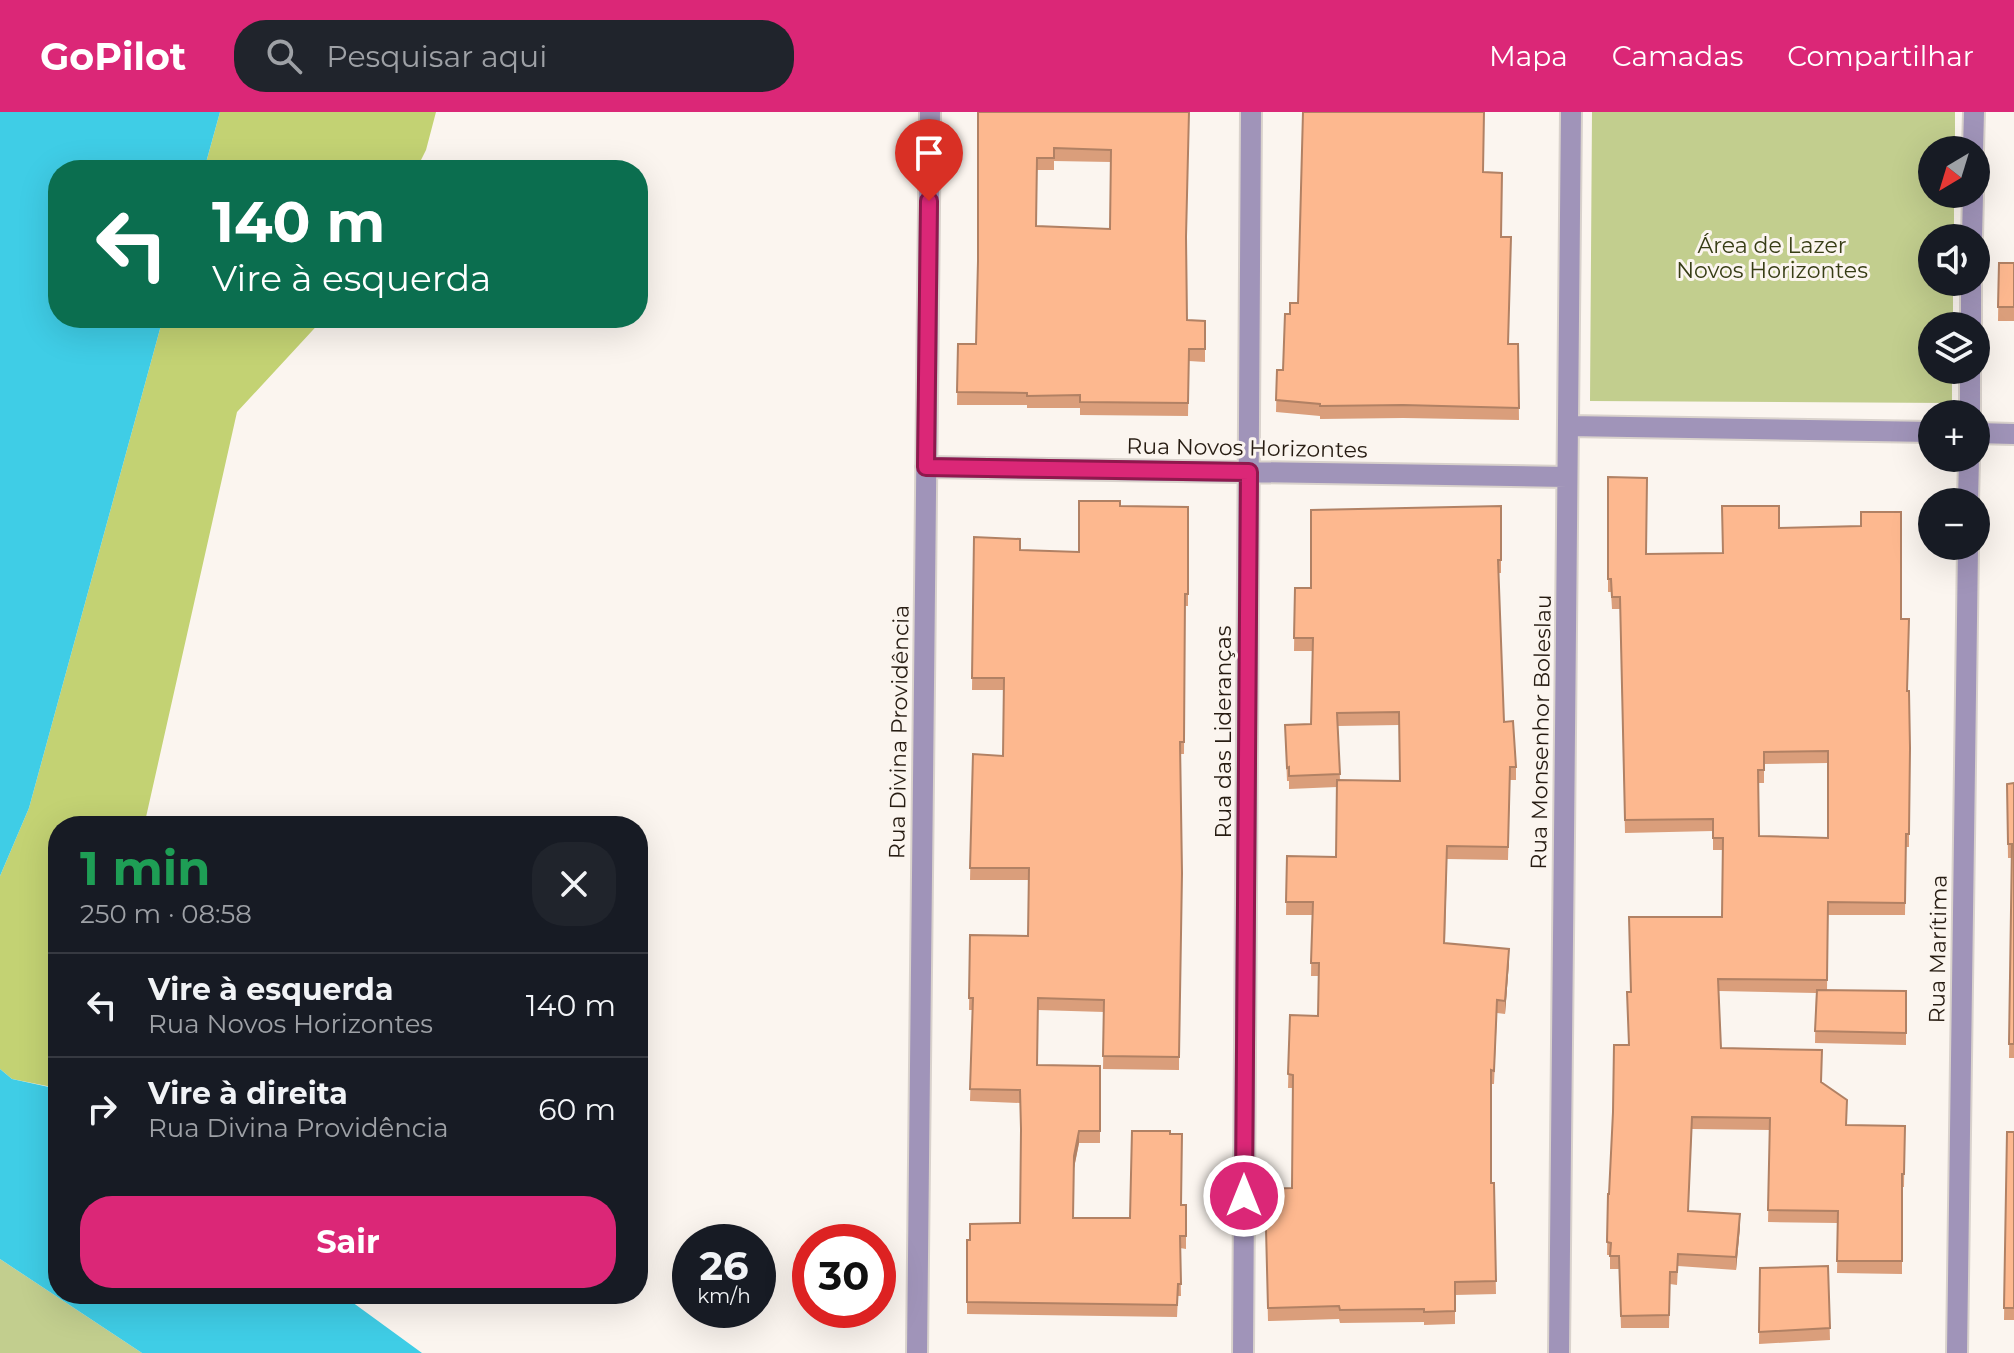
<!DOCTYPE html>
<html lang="pt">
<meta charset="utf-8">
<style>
:root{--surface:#171b24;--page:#20242c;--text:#f1f3f6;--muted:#9ea1a6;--line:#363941;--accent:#db2777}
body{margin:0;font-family:Montserrat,sans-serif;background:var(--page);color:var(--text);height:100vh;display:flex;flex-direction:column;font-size:30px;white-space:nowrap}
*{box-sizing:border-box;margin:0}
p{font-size:26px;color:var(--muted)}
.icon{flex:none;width:44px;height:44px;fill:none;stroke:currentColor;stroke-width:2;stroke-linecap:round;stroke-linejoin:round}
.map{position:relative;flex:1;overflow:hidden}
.drawer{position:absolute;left:48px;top:704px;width:600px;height:488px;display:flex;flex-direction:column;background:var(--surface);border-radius:32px;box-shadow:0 8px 32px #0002}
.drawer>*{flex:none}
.hud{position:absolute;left:48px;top:48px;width:600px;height:168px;border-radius:32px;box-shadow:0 8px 32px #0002;background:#0b6e4f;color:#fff;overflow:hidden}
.needle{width:52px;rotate:218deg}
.tools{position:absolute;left:1918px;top:24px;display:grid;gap:16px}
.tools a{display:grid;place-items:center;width:72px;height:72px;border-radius:50%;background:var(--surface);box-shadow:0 8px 32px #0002;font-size:40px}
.speed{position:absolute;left:672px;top:1112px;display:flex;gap:16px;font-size:40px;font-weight:700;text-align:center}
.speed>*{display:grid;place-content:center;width:104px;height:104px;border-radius:50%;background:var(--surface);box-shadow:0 8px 32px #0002;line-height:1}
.speed small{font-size:20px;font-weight:400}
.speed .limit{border:12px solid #d22;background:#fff;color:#111}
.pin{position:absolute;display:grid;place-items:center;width:68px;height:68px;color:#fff;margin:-82px -34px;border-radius:50% 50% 50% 0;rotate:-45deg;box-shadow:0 0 8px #0007}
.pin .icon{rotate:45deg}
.me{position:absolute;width:88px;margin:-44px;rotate:0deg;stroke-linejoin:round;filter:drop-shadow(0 0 6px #0008)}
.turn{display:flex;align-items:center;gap:28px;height:168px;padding:0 32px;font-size:36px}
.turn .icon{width:104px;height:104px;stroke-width:2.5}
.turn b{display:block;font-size:56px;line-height:68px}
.round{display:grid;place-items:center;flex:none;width:84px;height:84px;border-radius:32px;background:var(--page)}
.overview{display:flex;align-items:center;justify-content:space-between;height:136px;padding:0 32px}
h1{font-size:48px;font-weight:700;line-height:60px;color:#1e9e55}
.action{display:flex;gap:16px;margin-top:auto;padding:16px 32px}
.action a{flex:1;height:92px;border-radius:32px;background:var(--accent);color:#fff;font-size:32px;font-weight:700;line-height:92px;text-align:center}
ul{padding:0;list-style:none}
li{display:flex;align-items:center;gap:24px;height:104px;padding:0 32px;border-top:2px solid var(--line)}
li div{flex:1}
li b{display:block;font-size:30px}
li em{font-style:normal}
header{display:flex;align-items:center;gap:48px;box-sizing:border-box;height:112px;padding:0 40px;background:var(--accent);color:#fff}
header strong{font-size:38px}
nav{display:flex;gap:44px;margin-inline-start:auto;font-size:28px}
.search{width:560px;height:72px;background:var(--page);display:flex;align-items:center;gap:20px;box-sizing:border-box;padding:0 28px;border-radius:32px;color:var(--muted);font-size:30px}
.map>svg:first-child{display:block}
</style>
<header>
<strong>GoPilot</strong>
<div class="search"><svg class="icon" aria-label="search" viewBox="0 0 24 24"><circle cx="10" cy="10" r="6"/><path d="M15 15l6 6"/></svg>Pesquisar aqui</div>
<nav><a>Mapa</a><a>Camadas</a><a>Compartilhar</a></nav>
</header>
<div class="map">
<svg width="2014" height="1241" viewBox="0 0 2014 1241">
<rect width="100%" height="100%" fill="#fbf5ef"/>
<path fill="#c2ce8e" d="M1592 0H1955V38H1932V82H1954V126H1932V170H1953V214H1932V258H1952V291L1590 289Z
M0 1147 142 1241H0Z"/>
<path fill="#c3d273" d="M220 0H436L426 38 416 58H204Z
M163 206H324L237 300 144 714H58L57 976 12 967 0 957V764L29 696Z"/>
<path fill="#3fcde6" d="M0 0H220L204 58H58V206H163L29 696 0 764Z
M0 957 12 967 58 977V1182H341L422 1241H142L0 1147Z"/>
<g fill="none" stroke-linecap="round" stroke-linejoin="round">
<g stroke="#d9d2cc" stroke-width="24">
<path id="minor" d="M1973 38 1974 0
M1972 126 1973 82
M1971 214V170
M1970 302V258
M1568 314 1932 320
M1976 321 2014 322
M926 355 1567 365
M1968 390 1969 346
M917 1241 930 0
M1243 1241 1251 0
M1559 1241 1571 0
M1957 1241 1968 434"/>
</g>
<use href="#minor" stroke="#a094b9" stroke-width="20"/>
</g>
<path fill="#da9e7b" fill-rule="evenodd" d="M978 0H1189L1186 132 1187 208 1205 209V250L1189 249 1188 304 1080 303V296H1027V293H957L958 232H976L978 150ZM1054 49 1111 50 1110 117 1036 114 1037 58H1054Z
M1484 60 1501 125 1508 232H1518L1519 308 1403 306 1320 307V304L1276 300 1277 258H1283L1290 202 1298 191Z
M1999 151H2014V209H1998Z
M1608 365 1646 442 1723 441 1779 416 1901 507 1908 579H1909V735H1906L1905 803H1828L1827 878 1906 879V933L1815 931 1816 881 1719 879 1721 936 1821 970 1846 1013 1905 1014 1904 1075H1902V1162L1837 1161 1838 1111 1768 1110 1770 1018 1692 1017 1688 1099 1740 1115 1736 1158 1678 1154 1677 1173 1670 1172 1669 1216H1621L1619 1157H1610V1143H1607L1608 1082H1609L1628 933 1631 880 1722 805 1723 738H1713V719L1625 721 1620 497H1612L1611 480H1608ZM1828 651V726L1759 724V671H1764V652Z
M1120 394 1188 395V494H1185L1184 642H1180L1179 958 1103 957 1104 900 1038 898 1037 953 1100 954V1031H1079L1074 1056 1073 1106H1130L1181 1093H1186V1137L1180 1136 1181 1184H1178L1177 1205 967 1202V1128L1020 1111 1021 1026 1020 991 970 989 973 898H969L970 823 1028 824 1029 768H970L973 642 1003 644 1004 578H972L974 425 1020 438 1079 440Z
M1501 394V461H1498L1504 610 1516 655V668H1510L1508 748 1447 747 1445 831 1509 850 1505 902 1497 901 1494 972H1491V1071H1494L1496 1182 1455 1183V1212L1424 1213V1210L1340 1211 1339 1207 1268 1209 1265 1077 1292 1076V976H1288L1290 903 1318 904 1319 864H1311L1312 803H1286L1287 744 1336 745 1337 675 1289 677V669H1287L1285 613 1311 612 1313 539H1294L1295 476H1311ZM1399 613V669L1340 668 1338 614Z
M2014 671V946H2009L2012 746H2008L2007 672Z
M2007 1020H2014V1208H2004Z
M1828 1154 1830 1228 1759 1232 1760 1156Z"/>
<path fill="#b18164" d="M1509 837V850L1505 902V889Z
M1079 1019V1031L1074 1056V1044Z
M1740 1102V1115L1736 1158V1145Z"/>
<path fill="#fdb88f" stroke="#b18164" stroke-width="2" fill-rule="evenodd" d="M978 0H1189L1186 125 1187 208 1205 209V237H1189L1188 291 1080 290V283L1027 284V281L957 280 958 232H976L978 149ZM1054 36 1111 38 1110 117 1036 114 1037 46H1054Z
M1303 0H1484L1483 60 1502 61 1501 125H1511L1508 232H1518L1519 296 1403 293 1320 294V292L1276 288 1277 258H1283L1285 202H1290V191H1298Z
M1999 151H2014V195H1998Z
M1608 365 1647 366 1646 442 1723 441 1722 394H1779V416L1861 414V400H1901V507H1909L1907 579H1909L1910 636 1909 722H1906L1905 791 1828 790 1827 868 1718 867 1721 936 1822 938 1821 970 1847 988 1846 1013 1905 1014 1904 1062H1902V1149H1837L1838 1099 1768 1098 1770 1006 1692 1005 1688 1099 1740 1102 1736 1145 1678 1142 1677 1160H1670L1669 1203 1621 1204 1619 1144H1610L1611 1131 1607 1130 1608 1082H1609L1613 1000 1614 933H1629L1627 880H1631L1629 805H1722L1723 726H1713V707L1625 708 1620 485H1612L1611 467H1608ZM1828 639V726L1759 724 1758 658H1764V640Z
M1079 389H1120V394L1188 395V482H1185L1184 630H1180L1182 761 1179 945 1103 944 1104 888 1038 886 1037 953 1100 954V1019H1079L1074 1044 1073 1106H1130L1132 1019H1170V1022H1182L1181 1093H1186V1124H1180L1181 1172H1178L1177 1193 967 1190V1128H970V1112L1020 1111 1021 1017 1020 978 970 977 973 886H969L970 823 1028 824 1029 756H970L973 642 1003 644 1004 566H972L974 425 1020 427V438L1079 440Z
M1501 394V448H1498L1504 610 1513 609 1516 655H1510L1508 735 1447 734 1444 831 1509 837 1505 889 1497 888 1494 959 1491 958V1071H1494L1496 1169 1455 1170V1199L1424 1200V1197L1340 1198 1339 1194 1268 1196 1265 1077 1292 1076 1293 963 1288 962 1290 903 1318 904 1319 851H1311L1313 790H1286L1287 744 1336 745 1337 668 1400 669 1399 600 1337 601 1340 662 1289 664V655L1287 656 1285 613 1311 612 1313 526H1294L1295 476H1311V398Z
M2014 671V932H2009L2012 732H2008L2007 672Z
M1817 878 1906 879V921L1815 919Z
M2007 1020H2014V1196H2004Z
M1828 1154 1830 1216 1759 1220 1760 1156Z"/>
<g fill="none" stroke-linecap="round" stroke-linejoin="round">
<g stroke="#8e194d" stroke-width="20">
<path id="route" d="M929 89 926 355 1249 360 1244 1084"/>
</g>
<use href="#route" stroke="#db2777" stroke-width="14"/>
</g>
<g text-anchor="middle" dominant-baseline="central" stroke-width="6" stroke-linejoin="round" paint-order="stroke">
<g font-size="22" fill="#373d15" stroke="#fbf5ef">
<text x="1772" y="133">Área de Lazer<tspan x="1772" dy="25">Novos Horizontes</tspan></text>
</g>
<g font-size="22" fill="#271c12" stroke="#fbf5ef">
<text transform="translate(1247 336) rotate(1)">Rua Novos Horizontes</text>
<text transform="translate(899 620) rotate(-89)">Rua Divina Providência</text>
<text transform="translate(1223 620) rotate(-90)">Rua das Lideranças</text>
<text transform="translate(1541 620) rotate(-89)">Rua Monsenhor Boleslau</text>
<text transform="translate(1938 837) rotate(-89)">Rua Marítima</text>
</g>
</g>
</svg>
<div class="tools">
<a><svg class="needle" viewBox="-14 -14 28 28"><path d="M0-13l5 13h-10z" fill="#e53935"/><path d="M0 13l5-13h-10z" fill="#9ea1a6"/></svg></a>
<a><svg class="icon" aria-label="sound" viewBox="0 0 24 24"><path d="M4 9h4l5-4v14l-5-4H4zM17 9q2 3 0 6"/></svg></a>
<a><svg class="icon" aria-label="layers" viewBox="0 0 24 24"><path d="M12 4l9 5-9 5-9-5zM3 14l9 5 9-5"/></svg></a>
<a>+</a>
<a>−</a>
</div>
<div class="speed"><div>26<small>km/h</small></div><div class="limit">30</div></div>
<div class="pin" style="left:929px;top:89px;background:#d93025"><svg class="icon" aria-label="arrive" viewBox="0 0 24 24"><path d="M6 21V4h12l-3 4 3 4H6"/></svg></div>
<svg class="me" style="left:1244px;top:1084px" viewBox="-20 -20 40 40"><circle r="17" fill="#db2777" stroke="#fff" stroke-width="3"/><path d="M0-11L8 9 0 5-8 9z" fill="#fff"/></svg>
<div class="hud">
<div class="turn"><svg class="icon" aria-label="left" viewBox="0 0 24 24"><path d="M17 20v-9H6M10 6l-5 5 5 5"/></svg><div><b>140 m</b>Vire à esquerda</div></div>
</div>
<section class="drawer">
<div class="overview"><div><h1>1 min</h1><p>250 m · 08:58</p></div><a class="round"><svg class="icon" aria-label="close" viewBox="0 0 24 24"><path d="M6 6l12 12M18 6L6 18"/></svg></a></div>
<ul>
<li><svg class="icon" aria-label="left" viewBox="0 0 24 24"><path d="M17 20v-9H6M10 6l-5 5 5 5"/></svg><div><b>Vire à esquerda</b><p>Rua Novos Horizontes</p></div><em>140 m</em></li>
<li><svg class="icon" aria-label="right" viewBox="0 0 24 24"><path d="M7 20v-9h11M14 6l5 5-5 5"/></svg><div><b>Vire à direita</b><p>Rua Divina Providência</p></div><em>60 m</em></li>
</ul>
<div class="action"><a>Sair</a></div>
</section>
</div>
